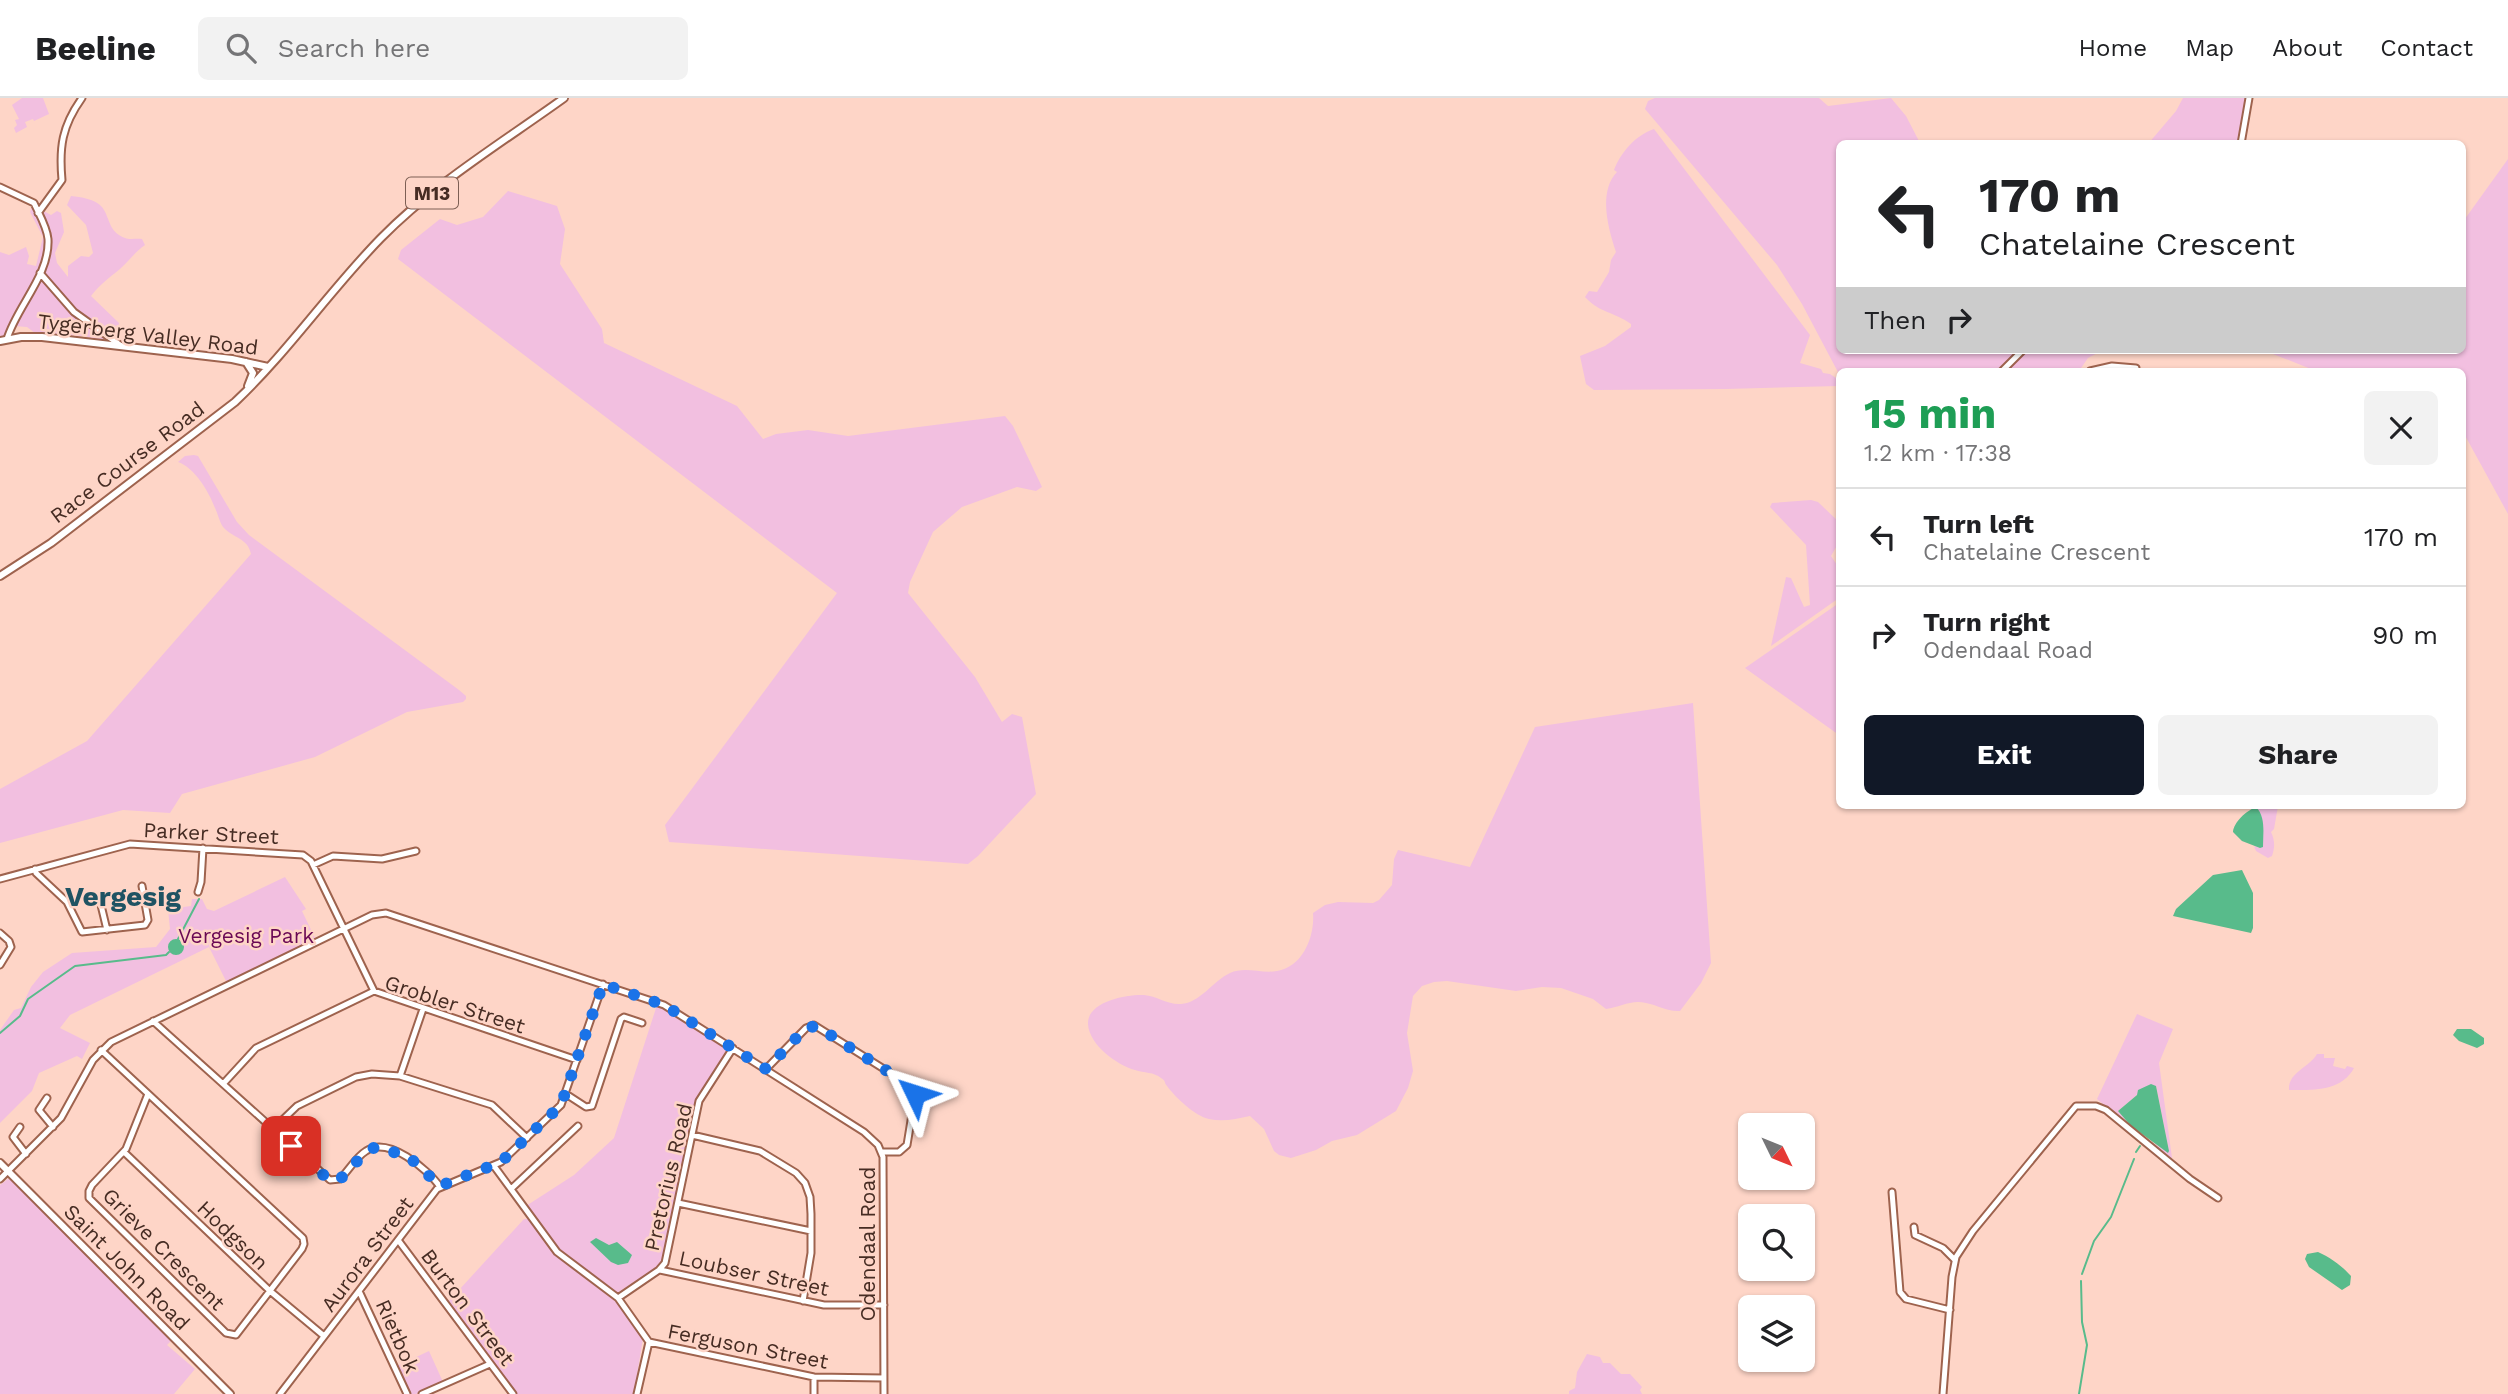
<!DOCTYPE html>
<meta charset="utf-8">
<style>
:root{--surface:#fff;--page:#f2f2f2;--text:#202124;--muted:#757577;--line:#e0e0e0;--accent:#111827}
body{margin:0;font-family:"Work Sans",sans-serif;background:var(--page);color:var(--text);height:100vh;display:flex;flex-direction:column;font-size:26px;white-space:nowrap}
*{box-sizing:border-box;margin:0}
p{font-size:23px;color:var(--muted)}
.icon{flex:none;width:38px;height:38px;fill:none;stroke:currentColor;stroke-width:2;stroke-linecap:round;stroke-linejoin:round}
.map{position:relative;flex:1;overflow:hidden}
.side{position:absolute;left:1836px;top:270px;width:630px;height:441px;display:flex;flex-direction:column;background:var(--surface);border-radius:10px;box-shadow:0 2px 5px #0004}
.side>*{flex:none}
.hud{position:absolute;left:1836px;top:42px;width:630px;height:214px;border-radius:10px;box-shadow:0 2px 5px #0004;background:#fff;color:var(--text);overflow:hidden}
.needle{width:46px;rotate:133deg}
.tools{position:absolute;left:1738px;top:1015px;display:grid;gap:14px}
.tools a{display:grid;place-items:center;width:77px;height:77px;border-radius:10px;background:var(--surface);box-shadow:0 2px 5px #0004;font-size:35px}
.pin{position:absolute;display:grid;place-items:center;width:60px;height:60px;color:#fff;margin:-30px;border-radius:14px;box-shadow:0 4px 10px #0006}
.me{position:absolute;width:77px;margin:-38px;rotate:311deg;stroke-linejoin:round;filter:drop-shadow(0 0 5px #0008)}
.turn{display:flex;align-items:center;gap:24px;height:147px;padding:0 28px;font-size:32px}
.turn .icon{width:91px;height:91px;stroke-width:2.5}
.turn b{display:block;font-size:49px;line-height:60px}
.then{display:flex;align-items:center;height:66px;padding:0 28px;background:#0003;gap:14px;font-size:26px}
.round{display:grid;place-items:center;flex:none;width:74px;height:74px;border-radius:10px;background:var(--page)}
.summary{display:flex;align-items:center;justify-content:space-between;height:119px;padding:0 28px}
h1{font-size:42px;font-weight:700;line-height:52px;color:#1e9e55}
.cta{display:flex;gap:14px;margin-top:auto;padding:14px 28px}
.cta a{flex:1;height:80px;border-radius:10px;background:var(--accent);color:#fff;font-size:28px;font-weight:700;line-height:80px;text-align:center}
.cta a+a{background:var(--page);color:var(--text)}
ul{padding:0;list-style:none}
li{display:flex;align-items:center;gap:21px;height:98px;padding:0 28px;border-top:2px solid var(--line)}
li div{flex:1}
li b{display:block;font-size:26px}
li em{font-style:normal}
header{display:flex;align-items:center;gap:42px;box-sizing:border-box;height:98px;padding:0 35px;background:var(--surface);border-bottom:2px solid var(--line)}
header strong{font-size:33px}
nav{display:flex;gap:38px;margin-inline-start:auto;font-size:24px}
.search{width:490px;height:63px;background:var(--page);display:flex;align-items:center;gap:18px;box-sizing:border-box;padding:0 24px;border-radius:10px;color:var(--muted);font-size:26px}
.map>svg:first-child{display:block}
</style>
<header>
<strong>Beeline</strong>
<div class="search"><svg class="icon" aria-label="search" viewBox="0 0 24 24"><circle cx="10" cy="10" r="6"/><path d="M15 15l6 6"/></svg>Search here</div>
<nav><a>Home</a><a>Map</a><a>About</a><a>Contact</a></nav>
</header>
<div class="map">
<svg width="2508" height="1296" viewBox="0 0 2508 1296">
<rect width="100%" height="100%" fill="#fed5c7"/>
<path fill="#f2bfe0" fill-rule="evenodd" d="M22 0H43L49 16 34 23 33 21 25 24 27 29 16 35 14 30 17 27 15 22 19 21 12 7Z
M1655 0H1819L1828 8 1891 0 1906 18 1920 45 1839 46V252H2103L2088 260 2079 273H1839V276L1802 206 1777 167 1645 11 1648 3Z
M2183 0H2253L2244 45 2148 46 2176 13Z
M1654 31 1810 237 1800 265 1821 271 1823 275 1830 276 1839 282V288L1726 291 1594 292 1586 286 1580 258 1605 248 1631 229V226C1613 213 1601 216 1585 199L1589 193 1597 194 1609 174 1611 162 1616 154C1608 130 1598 94 1617 74L1614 72C1621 54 1636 37 1654 31Z
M2508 61V416L2462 332V273H2316L2263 252H2462V125Z
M508 93 557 108 565 131 560 166 602 231 604 245 737 308 763 341 776 336 808 332 848 338 1005 318 1013 328 1042 389 1036 393 1017 389 962 409 933 434 910 484 908 495 975 579 1002 624 1012 616 1022 619 1036 696 978 758 968 766 669 744 665 727 837 495 398 161 401 152 440 121 457 127 483 119Z
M71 98C81 99 95 101 102 109 110 119 108 134 125 140 130 142 136 140 142 141L145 147C135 154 129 163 120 171 108 181 101 185 91 198L119 225V232L104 242H98L85 238 35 235 27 229 14 228 7 232 5 238 0 240V154L9 157 26 149 29 158 27 166 36 168 43 139 30 114 32 109 38 110 51 117 57 113 61 115 64 134 55 155 57 165 68 179V168L81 158 89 159 93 155 86 127 67 107Z
M194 357 198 358 237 424 249 437 459 592 466 598V601L463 604 407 614 315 659 182 696 170 715 123 712 0 745V691L87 643 251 456C248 440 233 440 224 430 220 426 218 416 215 410 209 394 195 370 178 364L185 358Z
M1811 402 1818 404 1839 424V444L1831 458 1839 470V500L1771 548 1786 479 1791 480 1804 509 1810 507 1806 447 1770 409 1772 405Z
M1839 505V637L1745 570Z
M1693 605 1711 865 1701 885 1680 913C1667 914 1658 907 1646 905 1632 901 1620 909 1606 911L1593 901 1561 890 1542 889 1516 893 1447 883 1434 884 1422 888 1413 898 1407 935 1413 973 1408 990 1396 1013 1357 1037 1332 1043 1316 1052 1291 1060 1279 1057 1274 1053 1264 1031 1250 1018C1236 1021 1223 1024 1209 1021 1195 1018 1175 999 1167 988 1163 983 1167 984 1161 980 1154 974 1144 975 1135 972 1117 967 1089 947 1088 926 1087 903 1128 896 1144 897 1157 898 1168 907 1181 906 1200 905 1213 883 1230 875 1245 868 1262 876 1277 873 1303 869 1315 838 1313 815L1325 807 1338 804 1373 805 1379 802 1392 787 1394 761 1398 752 1470 769 1535 629Z
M2253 707 2278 708 2274 731 2271 734C2275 742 2275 750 2272 758L2268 760 2256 753 2254 748 2260 750 2256 709 2253 710Z
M285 779 306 811 302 813 316 842 227 885 209 849 70 917 60 930 90 945 82 961 77 958 39 975 32 993 0 1025V932L14 912 21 910 31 889 43 874 72 855 156 849 170 831 168 811 191 808 192 801H202L207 811 214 813Z
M657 907 725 949 727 952 697 1001 663 1163 660 1167 617 1195 562 1156 526 1108 574 1077 614 1040Z
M2137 916 2173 931 2159 965 2172 1060 2170 1063 2097 1001ZM2156 988 2169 1053C2149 1046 2132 1029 2118 1013L2137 997Z
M2317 956H2324V960H2335L2333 968 2345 971 2347 968 2354 970C2341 994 2312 992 2289 992 2288 974 2309 970 2317 956Z
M8 1081 13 1082 171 1243 167 1247 195 1271 174 1296H0V1087Z
M524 1121H529L556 1158 614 1200 643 1240 634 1296H516L448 1204Z
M429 1253 443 1284 416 1296H411L397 1268Z
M1587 1256 1600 1259 1603 1265H1610L1621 1276H1630L1642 1289 1640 1292 1642 1296H1569V1293L1575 1290 1577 1274Z"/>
<path fill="#58bb8b" d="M2256 709C2266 719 2263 735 2263 749L2260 750 2242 743 2233 734C2234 724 2246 713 2256 709Z
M2242 772 2253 795V830L2251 835 2173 818 2176 811 2213 777Z
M168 849a8 8 0 1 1 16 0a8 8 0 1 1-16 0Z
M2457 931H2471L2484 940V946L2477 950 2459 943 2453 937Z
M2151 986 2156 988 2169 1053 2168 1055 2131 1028 2118 1013 2137 997 2138 992Z
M596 1140 609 1147 617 1144 632 1157 628 1165 618 1167 611 1164 590 1144Z
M2318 1154C2331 1160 2341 1167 2351 1178L2350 1187 2342 1192 2309 1169 2305 1161 2307 1156Z"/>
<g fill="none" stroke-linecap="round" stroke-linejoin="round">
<path stroke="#58bb8b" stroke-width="2" d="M178 841 199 801
M0 935 20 918 28 901 75 868 166 857 169 854
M2136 1054 2140 1048
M2082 1176 2094 1143 2111 1119 2134 1061
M2079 1296 2087 1247 2082 1224 2081 1183"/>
<g stroke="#9e634e" stroke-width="9">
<path id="minor" d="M2241 46 2249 0
M0 89 34 105C39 116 47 129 48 141 50 177 17 208 7 241
M38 115 62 82C59 49 62 28 82 0
M40 175 74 214 120 247
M2002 273 2023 252
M2090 273 2112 268 2136 270
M313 767 333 758 382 761 416 753
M35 771 36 775 67 804 82 834 145 827 148 822 142 788
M0 781 130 746 303 757 311 763 374 893
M198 794 201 784 203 750
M100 803 107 832
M0 835 9 843 11 849 0 867
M374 893 577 962
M153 923 330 1082 340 1081C349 1072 356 1059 366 1053 388 1038 428 1071 440 1089
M101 952 303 1140 304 1146 302 1151 236 1237 226 1235 89 1100V1093L92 1087 126 1051 148 996
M766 971 806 930 814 927 911 988 915 998 907 1047 899 1054H882
M400 978 423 911
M223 986 256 950 374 893
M566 996 586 1009 592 1008 621 921 624 919 642 925
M47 1000 39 1012 53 1029
M20 1029 13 1039 26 1056
M273 1031 297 1008 356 979 372 976 400 978 492 1007 527 1040
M692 1037 760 1053 796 1075 805 1085 810 1099 811 1116V1155L803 1203
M124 1054 270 1193 324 1238
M494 1068 557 1154 618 1200 649 1244 637 1296
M0 1081 61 1020 93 962 111 944 372 817 386 815 664 907 864 1034 878 1047 883 1059 884 1296
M511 1091 578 1028
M1892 1094 1900 1194 1906 1201 1950 1212
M678 1105 811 1133
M1914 1129 1915 1137 1943 1150 1955 1162
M398 1142 513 1296
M660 1172 824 1207H884
M359 1193 407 1296
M618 1200 659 1172 665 1165 699 1003 733 950
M649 1244 814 1279 884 1280
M814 1279V1296
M280 1296 437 1091 501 1064 561 1007 603 886
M422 1296 490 1266
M1943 1296 1952 1179 1956 1159 1973 1133 2076 1008H2096L2106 1012 2190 1081 2218 1100"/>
</g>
<g stroke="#9e634e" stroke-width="10">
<path id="major" d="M0 243 21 239H42L232 261 268 269
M246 264 253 275 248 288
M0 478 51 445 235 304C289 253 330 192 381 140 435 85 503 44 564 0
M0 1065 230 1296"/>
</g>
<use href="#minor" stroke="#fff" stroke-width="5"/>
<use href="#major" stroke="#fff" stroke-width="6"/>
</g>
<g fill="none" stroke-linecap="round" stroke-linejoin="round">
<path stroke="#1a73e8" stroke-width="12" stroke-dasharray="0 21.6" d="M291 1048 329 1082C346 1088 357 1053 377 1049L409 1059 440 1088 501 1064 561 1007 603 886 664 907 766 971 806 930 816 928 911 988 915 996"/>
</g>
<g text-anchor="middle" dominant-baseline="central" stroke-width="5" stroke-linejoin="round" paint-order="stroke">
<rect fill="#fed5c7" stroke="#7d5f54" stroke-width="2" x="406" y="79.5" width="52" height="31" rx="5"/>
<g font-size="19" font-weight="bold" fill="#462c23">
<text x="432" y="95">M13</text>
</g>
<g font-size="21" fill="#462c23" stroke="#fed5c7">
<text transform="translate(148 236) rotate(7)">Tygerberg Valley Road</text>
<text transform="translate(127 364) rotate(-37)">Race Course Road</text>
<text transform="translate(211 735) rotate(3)">Parker Street</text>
<text transform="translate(455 906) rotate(18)">Grobler Street</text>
<text transform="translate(668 1079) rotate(-77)">Pretorius Road</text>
<text transform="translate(233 1137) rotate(44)">Hodgson</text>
<text transform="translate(867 1146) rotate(-90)">Odendaal Road</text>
<text transform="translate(164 1151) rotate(45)">Grieve Crescent</text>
<text transform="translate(367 1156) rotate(-53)">Aurora Street</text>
<text transform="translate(127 1169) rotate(45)">Saint John Road</text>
<text transform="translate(754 1175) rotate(12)">Loubser Street</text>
<text transform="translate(468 1209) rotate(53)">Burton Street</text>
<text transform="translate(398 1238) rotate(66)">Rietbok</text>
<text transform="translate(748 1248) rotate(11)">Ferguson Street</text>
</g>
<g font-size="21" fill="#6a0854" stroke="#fed5c7">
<text x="246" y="837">Vergesig Park</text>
</g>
<g font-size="28" font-weight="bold" fill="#1f5363" stroke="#fed5c7">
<text x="123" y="798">Vergesig</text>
</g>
</g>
</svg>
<div class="tools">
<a><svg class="needle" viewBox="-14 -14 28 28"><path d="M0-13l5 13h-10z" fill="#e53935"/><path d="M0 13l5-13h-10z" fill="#757577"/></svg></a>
<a><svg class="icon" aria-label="search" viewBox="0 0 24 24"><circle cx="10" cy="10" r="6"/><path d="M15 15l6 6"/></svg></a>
<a><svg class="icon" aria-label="layers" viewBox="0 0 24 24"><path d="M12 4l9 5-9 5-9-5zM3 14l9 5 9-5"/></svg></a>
</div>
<div class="pin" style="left:291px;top:1048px;background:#d93025"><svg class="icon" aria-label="arrive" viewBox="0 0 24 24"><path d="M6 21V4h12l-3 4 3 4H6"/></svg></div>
<svg class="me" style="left:915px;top:996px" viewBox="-20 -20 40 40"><path d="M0-17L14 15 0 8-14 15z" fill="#1a73e8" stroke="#fff" stroke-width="4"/></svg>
<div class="hud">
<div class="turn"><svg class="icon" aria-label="left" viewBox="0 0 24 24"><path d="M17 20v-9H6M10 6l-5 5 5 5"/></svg><div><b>170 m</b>Chatelaine Crescent</div></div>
<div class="then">Then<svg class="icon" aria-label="right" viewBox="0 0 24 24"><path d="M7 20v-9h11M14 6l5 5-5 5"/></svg></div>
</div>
<section class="side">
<div class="summary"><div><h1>15 min</h1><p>1.2 km · 17:38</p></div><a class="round"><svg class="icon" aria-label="close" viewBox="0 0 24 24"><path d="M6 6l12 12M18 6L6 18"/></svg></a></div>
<ul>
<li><svg class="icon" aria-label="left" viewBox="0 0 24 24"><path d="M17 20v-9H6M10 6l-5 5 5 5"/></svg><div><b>Turn left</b><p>Chatelaine Crescent</p></div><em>170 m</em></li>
<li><svg class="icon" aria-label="right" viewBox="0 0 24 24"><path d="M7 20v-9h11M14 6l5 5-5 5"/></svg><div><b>Turn right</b><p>Odendaal Road</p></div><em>90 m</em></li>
</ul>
<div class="cta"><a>Exit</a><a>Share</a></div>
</section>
</div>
